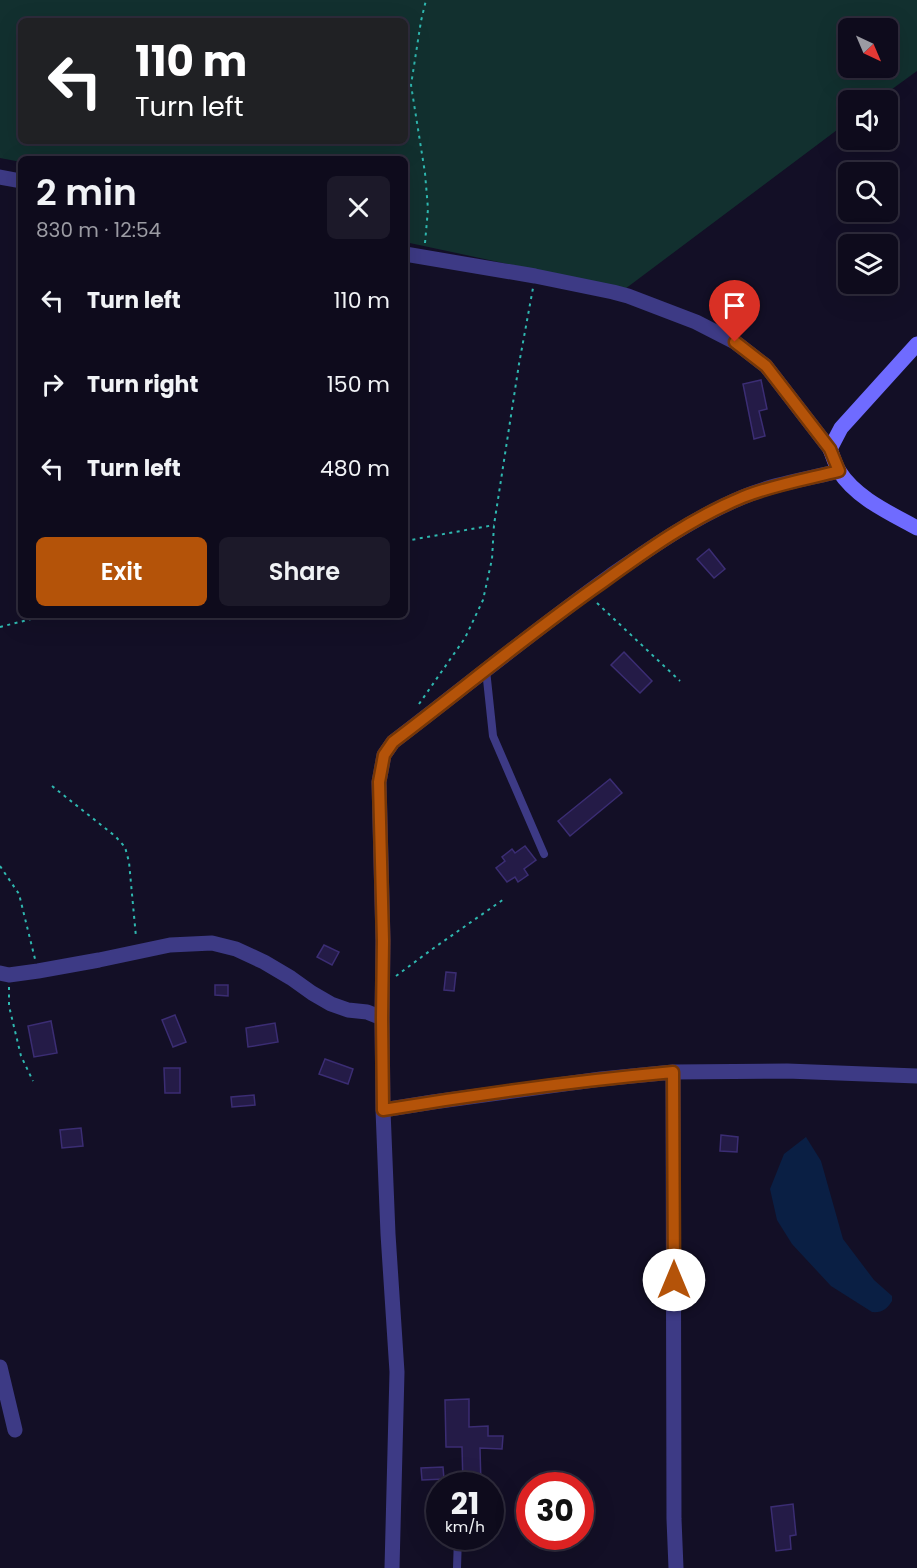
<!DOCTYPE html>
<meta charset="utf-8">
<style>
:root{--surface:#0e0b1c;--page:#1c1929;--text:#f1f3f6;--muted:#9b9ba3;--line:#2e2b3b;--accent:#b45309}
body{margin:0;font-family:Poppins,sans-serif;background:var(--page);color:var(--text);height:100vh;display:flex;flex-direction:column;font-size:22px;white-space:nowrap}
*{box-sizing:border-box;margin:0}
p{font-size:20px;color:var(--muted)}
.icon{flex:none;width:33px;height:33px;fill:none;stroke:currentColor;stroke-width:2;stroke-linecap:round;stroke-linejoin:round}
.map{position:relative;flex:1;overflow:hidden}
.panel{position:absolute;left:18px;top:156px;width:390px;height:462px;display:flex;flex-direction:column;background:var(--surface);border-radius:9px;box-shadow:0 6px 24px #0002,0 0 0 2px var(--line)}
.panel>*{flex:none}
.guide{position:absolute;left:18px;top:18px;width:390px;height:126px;border-radius:9px;box-shadow:0 6px 24px #0002,0 0 0 2px var(--line);background:#202124;color:#fff;overflow:hidden}
.needle{width:39px;rotate:136deg}
.fabs{position:absolute;left:838px;top:18px;display:grid;gap:12px}
.fabs a{display:grid;place-items:center;width:60px;height:60px;border-radius:9px;background:var(--surface);box-shadow:0 6px 24px #0002,0 0 0 2px var(--line);font-size:30px}
.speed{position:absolute;left:426px;top:1472px;display:flex;gap:12px;font-size:30px;font-weight:700;text-align:center}
.speed>*{display:grid;place-content:center;width:78px;height:78px;border-radius:50%;background:var(--surface);box-shadow:0 6px 24px #0002,0 0 0 2px var(--line);line-height:1}
.speed small{font-size:15px;font-weight:400}
.speed .limit{border:9px solid #d22;background:#fff;color:#111}
.pin{position:absolute;display:grid;place-items:center;width:51px;height:51px;color:#fff;margin:-62px -26px;border-radius:50% 50% 50% 0;rotate:-45deg;box-shadow:0 0 6px #0007}
.pin .icon{rotate:45deg}
.me{position:absolute;width:66px;margin:-33px;rotate:0deg;stroke-linejoin:round;filter:drop-shadow(0 0 4px #0008)}
.turn{display:flex;align-items:center;gap:21px;height:126px;padding:0 18px;font-size:27px}
.turn .icon{width:78px;height:78px;stroke-width:2.5}
.turn b{display:block;font-size:42px;line-height:51px}
.round{display:grid;place-items:center;flex:none;width:63px;height:63px;border-radius:9px;background:var(--page)}
.headline{display:flex;align-items:center;justify-content:space-between;height:102px;padding:0 18px}
h1{font-size:36px;font-weight:600;line-height:45px}
.action{display:flex;gap:12px;margin-top:auto;padding:12px 18px}
.action a{flex:1;height:69px;border-radius:9px;background:var(--accent);color:#fff;font-size:24px;font-weight:600;line-height:69px;text-align:center}
.action a+a{background:var(--page);color:var(--text)}
ul{padding:0;list-style:none}
li{display:flex;align-items:center;gap:18px;height:84px;padding:0 18px}
li div{flex:1}
li b{display:block;font-size:22px}
li em{font-style:normal}
.map>svg:first-child{display:block}
</style>
<div class="map">
<svg width="917" height="1568" viewBox="0 0 917 1568">
<rect width="100%" height="100%" fill="#130f26"/>
<path fill="#12302f" fill-rule="evenodd" d="M0 0H917V71L877 100H849V121L625 289 405 242V159H21V162L0 158ZM21 21H405V141H21ZM849 28H888V68H849Z"/>
<path fill="#0a1f44" d="M806 1137 821 1161 843 1239 874 1280 892 1296V1301C887 1309 882 1313 872 1312L831 1286 792 1244 777 1220 770 1189 784 1154Z"/>
<path fill="#241b47" stroke="#3b2d73" stroke-width="1.5" d="M761 380 767 409 759 411 765 436 754 439 743 384Z
M709 549 725 569 714 578 697 559Z
M624 652 652 681 640 693 611 665Z
M610 779 622 793 570 836 558 821Z
M525 846 536 860 524 869 528 875 518 882 515 877 507 882 496 868 505 861 502 857 512 849 515 853Z
M324 945 339 952 332 965 317 957Z
M446 972 456 973 454 991 444 990Z
M215 985H228V996L215 995Z
M175 1015 186 1042 173 1047 162 1020Z
M51 1021 57 1053 34 1057 28 1026Z
M275 1023 278 1042 248 1047 246 1028Z
M325 1059 353 1069 348 1084 319 1074Z
M164 1068H180V1093H165Z
M254 1095 255 1105 232 1107 231 1097Z
M81 1128 83 1146 62 1148 60 1130Z
M721 1135 738 1137 737 1152 720 1151Z
M469 1399V1427L488 1426V1436H503L502 1449 480 1448 481 1485H463L462 1447H446L445 1400Z
M443 1467 444 1479 422 1480 421 1468Z
M793 1504 796 1535 790 1536 791 1549 776 1551 771 1507Z"/>
<g fill="none" stroke-linecap="round" stroke-linejoin="round">
<path stroke="#2fb8b0" stroke-width="2" stroke-dasharray="3 4.5" stroke-linecap="butt" d="M425 243 428 209 425 173 411 85 421 21 426 0
M405 541 494 525
M597 603 680 681
M0 627 47 615
M419 704 465 638 483 600 492 559 494 525 519 364 533 288
M52 786 115 836 125 847 129 862 136 937
M0 866 19 894 35 959
M396 976 431 950 504 899
M9 987V1006L21 1056 33 1081"/>
<path stroke="#3d3a85" stroke-width="8" d="M486 670 493 736 544 854
M457 1568 458 1536"/>
<path stroke="#3d3a85" stroke-width="15" d="M0 177 21 181
M405 254 535 276 613 292 628 296 696 322 735 342 766 366 830 449
M0 973 9 975 38 971 99 960 170 945 212 943 236 949 264 962 291 978 312 993 331 1004 348 1010 367 1012 382 1018
M673 1072 674 1519 676 1568
M383 1110 433 1102 601 1079 673 1072 787 1071 917 1076
M0 1367 15 1430
M392 1568 397 1372 388 1234 383 1110 382 1018 383 941 379 782 384 755 393 742C465 687 536 629 610 576 652 547 695 517 743 497 773 484 807 479 839 471"/>
<path stroke="#6f6bff" stroke-width="15" d="M917 344 841 428 830 449C833 456 835 464 839 471 856 498 890 513 917 528"/>
</g>
<g fill="none" stroke-linecap="round" stroke-linejoin="round">
<g stroke="#753606" stroke-width="15">
<path id="route" d="M674 1280 673 1072C576 1081 479 1094 383 1110L382 1018 383 941 379 782 384 755 393 742C463 689 531 632 603 582 647 550 692 518 743 497 773 485 807 479 839 471L830 449 766 366 735 342"/>
</g>
<use href="#route" stroke="#b45309" stroke-width="10"/>
</g>
</svg>
<div class="fabs">
<a><svg class="needle" viewBox="-14 -14 28 28"><path d="M0-13l5 13h-10z" fill="#e53935"/><path d="M0 13l5-13h-10z" fill="#9b9ba3"/></svg></a>
<a><svg class="icon" aria-label="sound" viewBox="0 0 24 24"><path d="M4 9h4l5-4v14l-5-4H4zM17 9q2 3 0 6"/></svg></a>
<a><svg class="icon" aria-label="search" viewBox="0 0 24 24"><circle cx="10" cy="10" r="6"/><path d="M15 15l6 6"/></svg></a>
<a><svg class="icon" aria-label="layers" viewBox="0 0 24 24"><path d="M12 4l9 5-9 5-9-5zM3 14l9 5 9-5"/></svg></a>
</div>
<div class="speed"><div>21<small>km/h</small></div><div class="limit">30</div></div>
<div class="pin" style="left:735px;top:342px;background:#d93025"><svg class="icon" aria-label="arrive" viewBox="0 0 24 24"><path d="M6 21V4h12l-3 4 3 4H6"/></svg></div>
<svg class="me" style="left:674px;top:1280px" viewBox="-20 -20 40 40"><circle r="19" fill="#fff"/><path d="M0-13L10 11 0 6-10 11z" fill="#b45309"/></svg>
<div class="guide">
<div class="turn"><svg class="icon" aria-label="left" viewBox="0 0 24 24"><path d="M17 20v-9H6M10 6l-5 5 5 5"/></svg><div><b>110 m</b>Turn left</div></div>
</div>
<section class="panel">
<div class="headline"><div><h1>2 min</h1><p>830 m · 12:54</p></div><a class="round"><svg class="icon" aria-label="close" viewBox="0 0 24 24"><path d="M6 6l12 12M18 6L6 18"/></svg></a></div>
<ul>
<li><svg class="icon" aria-label="left" viewBox="0 0 24 24"><path d="M17 20v-9H6M10 6l-5 5 5 5"/></svg><div><b>Turn left</b></div><em>110 m</em></li>
<li><svg class="icon" aria-label="right" viewBox="0 0 24 24"><path d="M7 20v-9h11M14 6l5 5-5 5"/></svg><div><b>Turn right</b></div><em>150 m</em></li>
<li><svg class="icon" aria-label="left" viewBox="0 0 24 24"><path d="M17 20v-9H6M10 6l-5 5 5 5"/></svg><div><b>Turn left</b></div><em>480 m</em></li>
</ul>
<div class="action"><a>Exit</a><a>Share</a></div>
</section>
</div>
